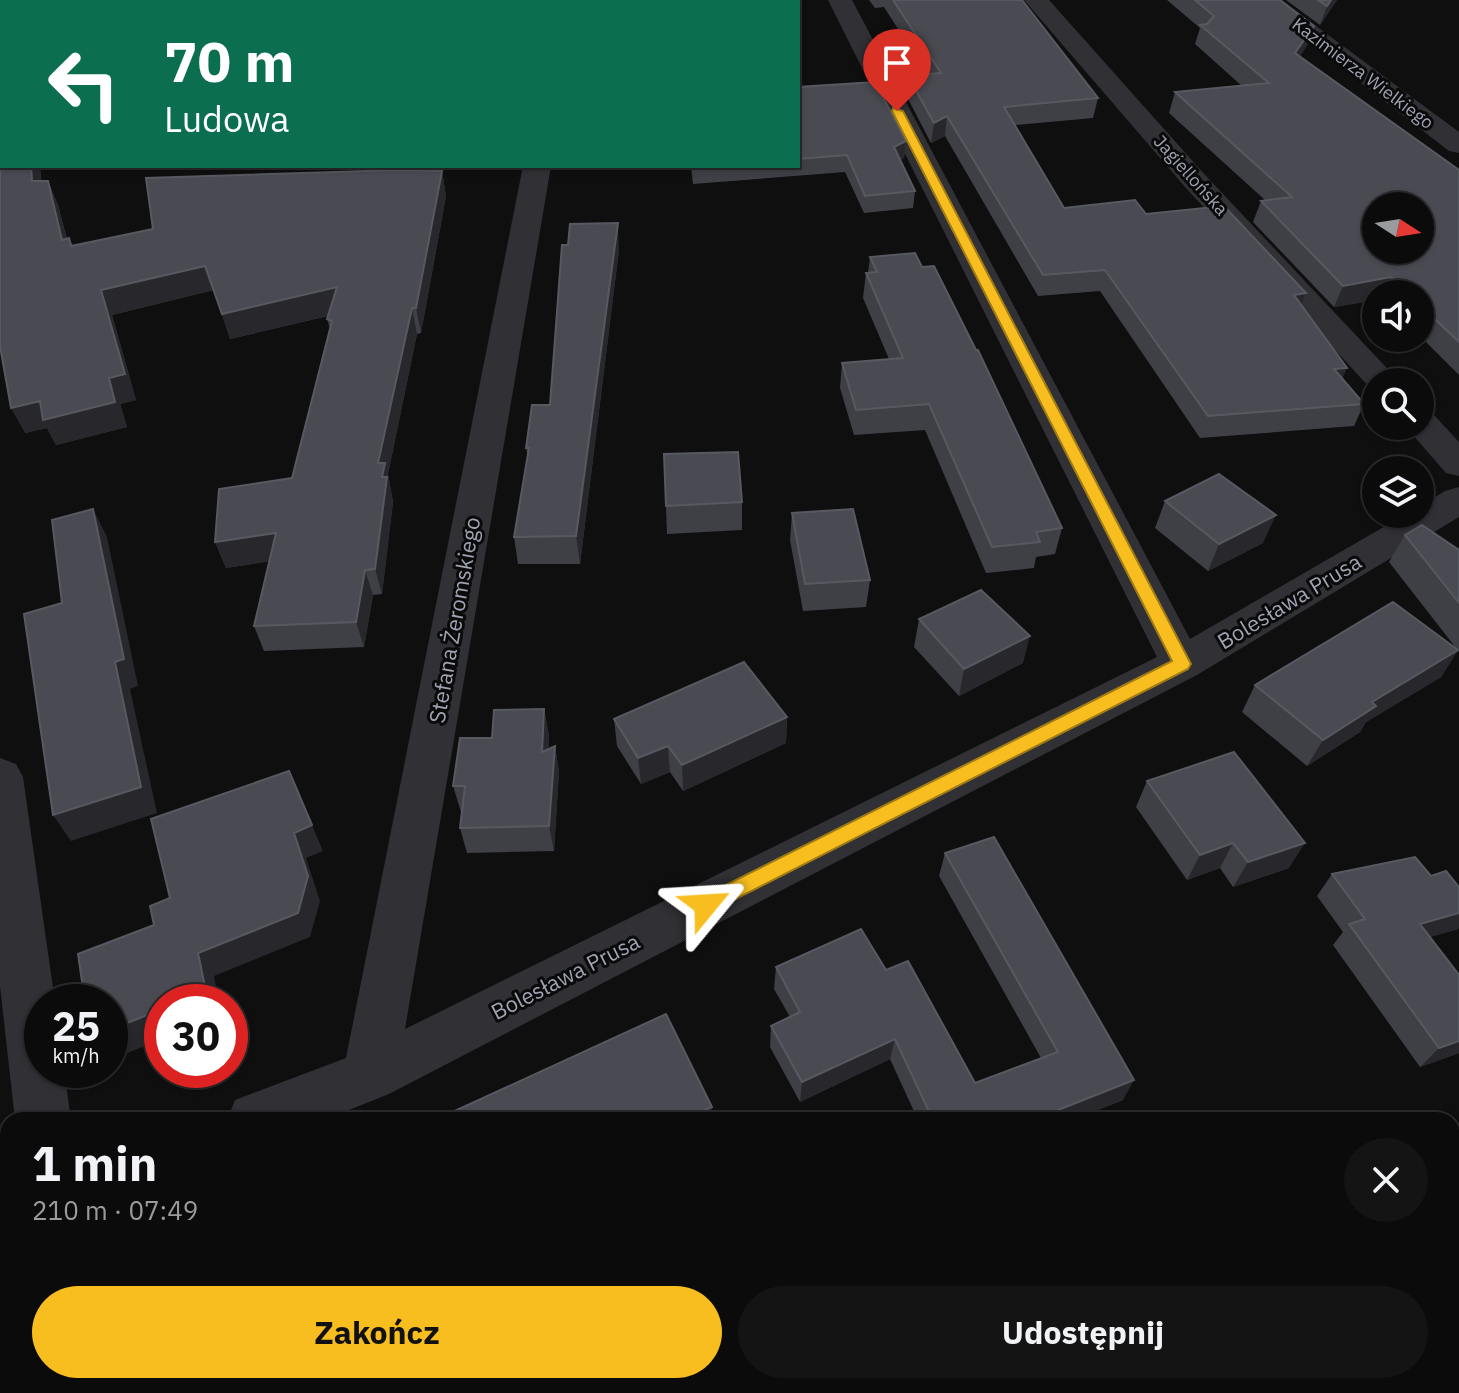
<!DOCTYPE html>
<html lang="pl">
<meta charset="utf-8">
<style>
:root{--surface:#0b0b0c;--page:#141415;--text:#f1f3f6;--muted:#9a9b9d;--line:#2b2b2d;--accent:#f8be1f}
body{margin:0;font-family:"IBM Plex Sans",sans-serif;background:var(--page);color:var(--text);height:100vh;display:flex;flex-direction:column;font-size:30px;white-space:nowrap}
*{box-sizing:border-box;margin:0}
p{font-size:26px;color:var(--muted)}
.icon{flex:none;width:44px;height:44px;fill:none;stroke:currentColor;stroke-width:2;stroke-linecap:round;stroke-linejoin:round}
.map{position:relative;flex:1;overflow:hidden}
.drawer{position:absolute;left:0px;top:1112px;width:1460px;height:282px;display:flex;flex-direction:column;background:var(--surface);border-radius:24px 24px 0 0;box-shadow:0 2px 6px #0004,0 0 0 2px var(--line)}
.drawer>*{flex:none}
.top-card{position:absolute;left:0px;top:0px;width:800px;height:168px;box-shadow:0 2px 6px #0004,0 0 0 2px var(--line);background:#0b6e4f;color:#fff;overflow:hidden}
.needle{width:52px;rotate:102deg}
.controls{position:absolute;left:1362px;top:192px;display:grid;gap:16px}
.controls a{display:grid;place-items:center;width:72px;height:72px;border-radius:50%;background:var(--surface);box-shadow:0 2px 6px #0004,0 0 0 2px var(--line);font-size:40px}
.speed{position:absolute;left:24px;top:984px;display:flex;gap:16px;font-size:40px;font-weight:700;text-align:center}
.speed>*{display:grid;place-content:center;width:104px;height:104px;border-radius:50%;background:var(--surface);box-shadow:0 2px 6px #0004,0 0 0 2px var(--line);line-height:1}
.speed small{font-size:20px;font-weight:400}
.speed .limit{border:12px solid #d22;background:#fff;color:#111}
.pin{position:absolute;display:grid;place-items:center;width:68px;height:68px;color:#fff;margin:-82px -34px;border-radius:50% 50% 50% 0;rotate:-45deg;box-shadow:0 0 8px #0007}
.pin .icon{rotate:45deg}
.me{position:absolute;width:88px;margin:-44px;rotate:63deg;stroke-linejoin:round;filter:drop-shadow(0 0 6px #0008)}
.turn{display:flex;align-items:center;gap:28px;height:168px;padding:0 32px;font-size:36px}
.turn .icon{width:104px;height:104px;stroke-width:2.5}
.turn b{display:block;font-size:56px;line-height:68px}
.round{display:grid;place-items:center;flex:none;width:84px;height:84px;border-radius:42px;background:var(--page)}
.head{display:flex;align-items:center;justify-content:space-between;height:136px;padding:0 32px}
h1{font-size:48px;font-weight:700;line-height:60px}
.cta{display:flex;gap:16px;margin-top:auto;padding:16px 32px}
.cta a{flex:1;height:92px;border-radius:48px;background:var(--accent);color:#111;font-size:32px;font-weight:700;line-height:92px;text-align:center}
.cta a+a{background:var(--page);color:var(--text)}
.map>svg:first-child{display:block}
</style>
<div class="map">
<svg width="1459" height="1393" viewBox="0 0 1459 1393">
<rect width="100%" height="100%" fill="#0f0f10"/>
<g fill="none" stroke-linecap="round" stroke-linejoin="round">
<path fill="#303035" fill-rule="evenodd" d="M251 0H275V2H251Z
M828 0H852L1190 639 1406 514H1420V506L1445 491 1459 487V517L1197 675 389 1094 324 1120H227L235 1100 346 1058 523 166H551L405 1029 1157 657Z
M1024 0H1049L1206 176 1400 382H1376V391L1371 389 1186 188Z
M1254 0H1281L1459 132V153L1449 151Z
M1420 411 1433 414 1459 442V476L1446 473 1405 426H1420Z
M0 758 16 764 23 777 55 1002H42V1070H64L71 1120H15L0 986Z
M8 1189V1249L0 1253V1193Z"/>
</g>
<path fill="#3f4046" d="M869 0H1022L1098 98 1093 118 1015 125 1064 208 1146 214 1301 305 1342 379 1364 404 1354 426 1200 438 1100 291 1038 296 945 136 931 143 906 95 908 76 927 74 884 7 875 8Z
M1167 0H1280L1314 26 1307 45 1300 56 1459 170V375L1420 336V294H1376V300L1334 307 1253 222 1261 201 1265 200 1169 113 1175 92 1242 86 1195 44 1200 28Z
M1286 0H1337L1320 25Z
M798 87 906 141 904 158 900 160 915 191 913 208 864 213 845 172 693 184 691 166H798Z
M40 166 41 181H48L58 205 67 239 69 238 73 246 442 171 446 196 421 333 417 334 388 474 393 502 382 594 373 595 364 647 264 651 254 626 270 561 226 568 215 542 292 478 330 329 327 319 328 316 230 339 214 290 112 315 136 400 120 404 127 427 56 445 47 428 25 433Z
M619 250 580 564H518L514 537 528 458 526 448 550 405Z
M870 257 1062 528 1055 554 1036 557 1034 568 986 573 925 430 854 435 840 388 842 363 889 359 863 298 866 273H868Z
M664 454 742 502V530L667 534Z
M1165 501 1263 543 1208 571 1155 528Z
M792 513 870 580 866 607 803 611 790 540Z
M1405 535 1459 550V652L1458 650 1441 677 1366 722 1360 732 1307 766 1242 712 1255 685 1456 648 1389 562Z
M919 619 1023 663 959 696 914 647Z
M544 709 549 736 548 749 555 746 559 772 554 851 467 853 460 828 462 812H461L453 786 492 738Z
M787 717 786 743 683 791 670 772 641 784 617 746 614 719Z
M1147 781 1289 868 1233 887 1220 868 1187 880 1136 807Z
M945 853 1123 1100 1072 1120H918L890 1059 800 1102 770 1047 771 1026 790 1017 774 989 776 967 886 970 975 1083 1041 1058 939 876Z
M1332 874 1458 929 1430 937 1459 1053 1420 1067 1333 945 1343 932 1317 896Z"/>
<path fill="#28282c" d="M0 0H31V2H2V18L0 19Z
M409 0H472L473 2H409Z
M1331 0H1337L1320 25 1327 6Z
M1314 26 1307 45 1289 73 1295 53Z
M947 116 945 136 931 143 934 123Z
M906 141 904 158 892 164 894 147Z
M31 166H40L43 205 32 181Z
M442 171 446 196 421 333 416 308Z
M48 181 58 205 73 264 62 240Z
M618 223 619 250 580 564 576 536Z
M205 266 214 290 112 315 136 400 120 404 127 427 56 445 47 428 25 433 11 408 101 290Z
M1391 277 1384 294H1376V300L1334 307 1343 286Z
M337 287 343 312 230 339 222 314Z
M1306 293 1298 314 1294 295Z
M412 308 417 334 388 474 393 502 382 594 375 569 378 463Z
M1347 368 1338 389 1334 369Z
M93 509 107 537 138 686 130 689 157 813 71 841 53 815 115 662Z
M1276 515 1263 543 1208 571 1219 544Z
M276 533 286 559 226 568 215 542Z
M365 570 373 595 364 647 356 622Z
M1030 636 1023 663 959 696 964 669Z
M1458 650 1441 677 1366 722 1360 732 1307 766 1323 740 1372 702Z
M544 709 549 736 547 778 542 752Z
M787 717 786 743 683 791 682 765Z
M555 746 559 772 554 851 549 826Z
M668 746 670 772 641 784 638 758Z
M289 771 323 851 306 858 320 901 310 937 214 976 219 1002H181L198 953 294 833Z
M1233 843 1220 868 1187 880 1200 855Z
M1305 843 1289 868 1233 887 1248 862Z
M1459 913V928L1458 929 1402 945 1420 924Z
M162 1009V1039L110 1060V1030Z
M895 1039 890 1059 800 1102 802 1082Z
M1459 1041V1053L1420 1067 1439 1048Z
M1134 1080 1123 1100 1072 1120H1033Z
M712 1107V1120H694L693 1115Z"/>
<path fill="#4a4b52" stroke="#575961" stroke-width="2" fill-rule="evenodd" d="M298 0H349V2H299Z
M474 0H731L732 2H474Z
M893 0H1022L1098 98 1004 107 1064 208 1135 200 1146 214 1224 206 1306 293 1294 295 1347 368 1334 369 1364 404 1208 416 1105 270 1043 275 947 116 934 123 908 76 941 73Z
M1195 0H1280L1314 26 1295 53 1459 170V342L1420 305V294H1409L1391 277 1343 286 1261 201 1292 197 1175 92 1269 83 1200 25 1207 24 1214 16ZM1376 206H1420V250H1376Z
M1318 0H1331L1327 6Z
M875 82 906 141 894 147 915 191 865 196 847 155 798 159V87Z
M2 105V166H31L32 181H48L62 240 69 238 71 246 153 229 146 178 398 170 442 171 416 308H412L378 463H385L382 477H387L375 569 365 570 356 622 254 626 276 533 215 542 219 489 292 478 332 321 327 319 337 287 222 314 205 266 101 290 125 374 109 378 115 402 43 420 40 401 11 408 0 346V106Z
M618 223 576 536 514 537 529 448H526L532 405H550L562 245H568L570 224Z
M915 253 922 267 934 266 976 350H978L1062 528 1036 532 1040 542 992 547 929 404 856 410 842 363 903 358 866 273 877 272 870 257Z
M738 452 742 502 666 506 664 454Z
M1219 474 1276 515 1219 544 1165 501Z
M93 509 124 659 115 662 141 787 53 815 24 614 62 603 52 520Z
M853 509 870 580 805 584 792 513Z
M1422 525 1459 550V603L1405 535Z
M981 590 1030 636 964 669 919 619Z
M1393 602 1458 650 1372 702 1376 706 1323 740 1255 685Z
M744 662 787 717 682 765 668 746 638 758 614 719Z
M544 709 542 752 555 746 549 826 460 828 465 786H453L460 738H492L494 710Z
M1234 752 1305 843 1248 862 1233 843 1200 855 1147 781Z
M289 771 312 825 294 833 308 876 298 913 198 953 206 992 181 1002H162V1009L110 1030V1002H85L78 954 154 925 150 906 170 898 151 819Z
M994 837 1134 1080 1033 1120H933L895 1039 802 1082 771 1026 800 1012 776 967 861 929 886 970 908 961 975 1083 1058 1052 945 853Z
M1415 857 1431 876 1446 871 1459 887V913L1420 924 1459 975V1041L1439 1048 1349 924 1365 919 1332 874Z
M666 1014 712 1107 693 1115 696 1120H435Z"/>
<path fill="#f8be1f" stroke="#a17c14" stroke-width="2" d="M893 108 903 111 1191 664 1188 669 706 914 698 911 695 905 698 899 1172 661 892 111Z"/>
<g text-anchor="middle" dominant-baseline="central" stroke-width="6" stroke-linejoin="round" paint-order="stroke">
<g font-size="18" fill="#9fa3b2" stroke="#0a0a0b">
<text transform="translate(1363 73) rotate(37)">Kazimierza Wielkiego</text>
<text transform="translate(1191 175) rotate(48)">Jagiellońska</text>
</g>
<g font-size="22" fill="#9fa3b2" stroke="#0a0a0b">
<text transform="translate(1289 601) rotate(-31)">Bolesława Prusa</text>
<text transform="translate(454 620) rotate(-80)">Stefana Żeromskiego</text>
<text transform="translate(565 976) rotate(-27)">Bolesława Prusa</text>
</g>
</g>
</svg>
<div class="controls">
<a><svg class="needle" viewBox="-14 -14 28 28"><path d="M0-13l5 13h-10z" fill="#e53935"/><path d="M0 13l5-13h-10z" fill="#9a9b9d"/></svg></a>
<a><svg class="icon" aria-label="sound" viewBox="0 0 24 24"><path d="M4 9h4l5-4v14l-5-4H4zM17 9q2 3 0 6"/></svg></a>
<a><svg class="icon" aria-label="search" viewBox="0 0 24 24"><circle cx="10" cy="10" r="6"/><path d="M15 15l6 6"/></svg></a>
<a><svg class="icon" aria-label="layers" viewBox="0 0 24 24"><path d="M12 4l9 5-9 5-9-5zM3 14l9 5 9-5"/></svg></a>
</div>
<div class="speed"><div>25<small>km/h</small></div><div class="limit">30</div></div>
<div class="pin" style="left:897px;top:111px;background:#d93025"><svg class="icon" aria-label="arrive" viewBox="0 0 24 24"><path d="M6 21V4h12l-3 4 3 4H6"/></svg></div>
<svg class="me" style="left:706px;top:905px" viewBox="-20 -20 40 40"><path d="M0-17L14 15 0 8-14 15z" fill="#f8be1f" stroke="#fff" stroke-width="4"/></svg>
<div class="top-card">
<div class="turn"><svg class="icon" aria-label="left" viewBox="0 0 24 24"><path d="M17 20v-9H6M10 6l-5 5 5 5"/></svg><div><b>70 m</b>Ludowa</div></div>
</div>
<section class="drawer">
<div class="head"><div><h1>1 min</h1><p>210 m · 07:49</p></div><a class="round"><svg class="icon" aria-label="close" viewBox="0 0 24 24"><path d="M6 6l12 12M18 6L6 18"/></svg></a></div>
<div class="cta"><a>Zakończ</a><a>Udostępnij</a></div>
</section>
</div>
